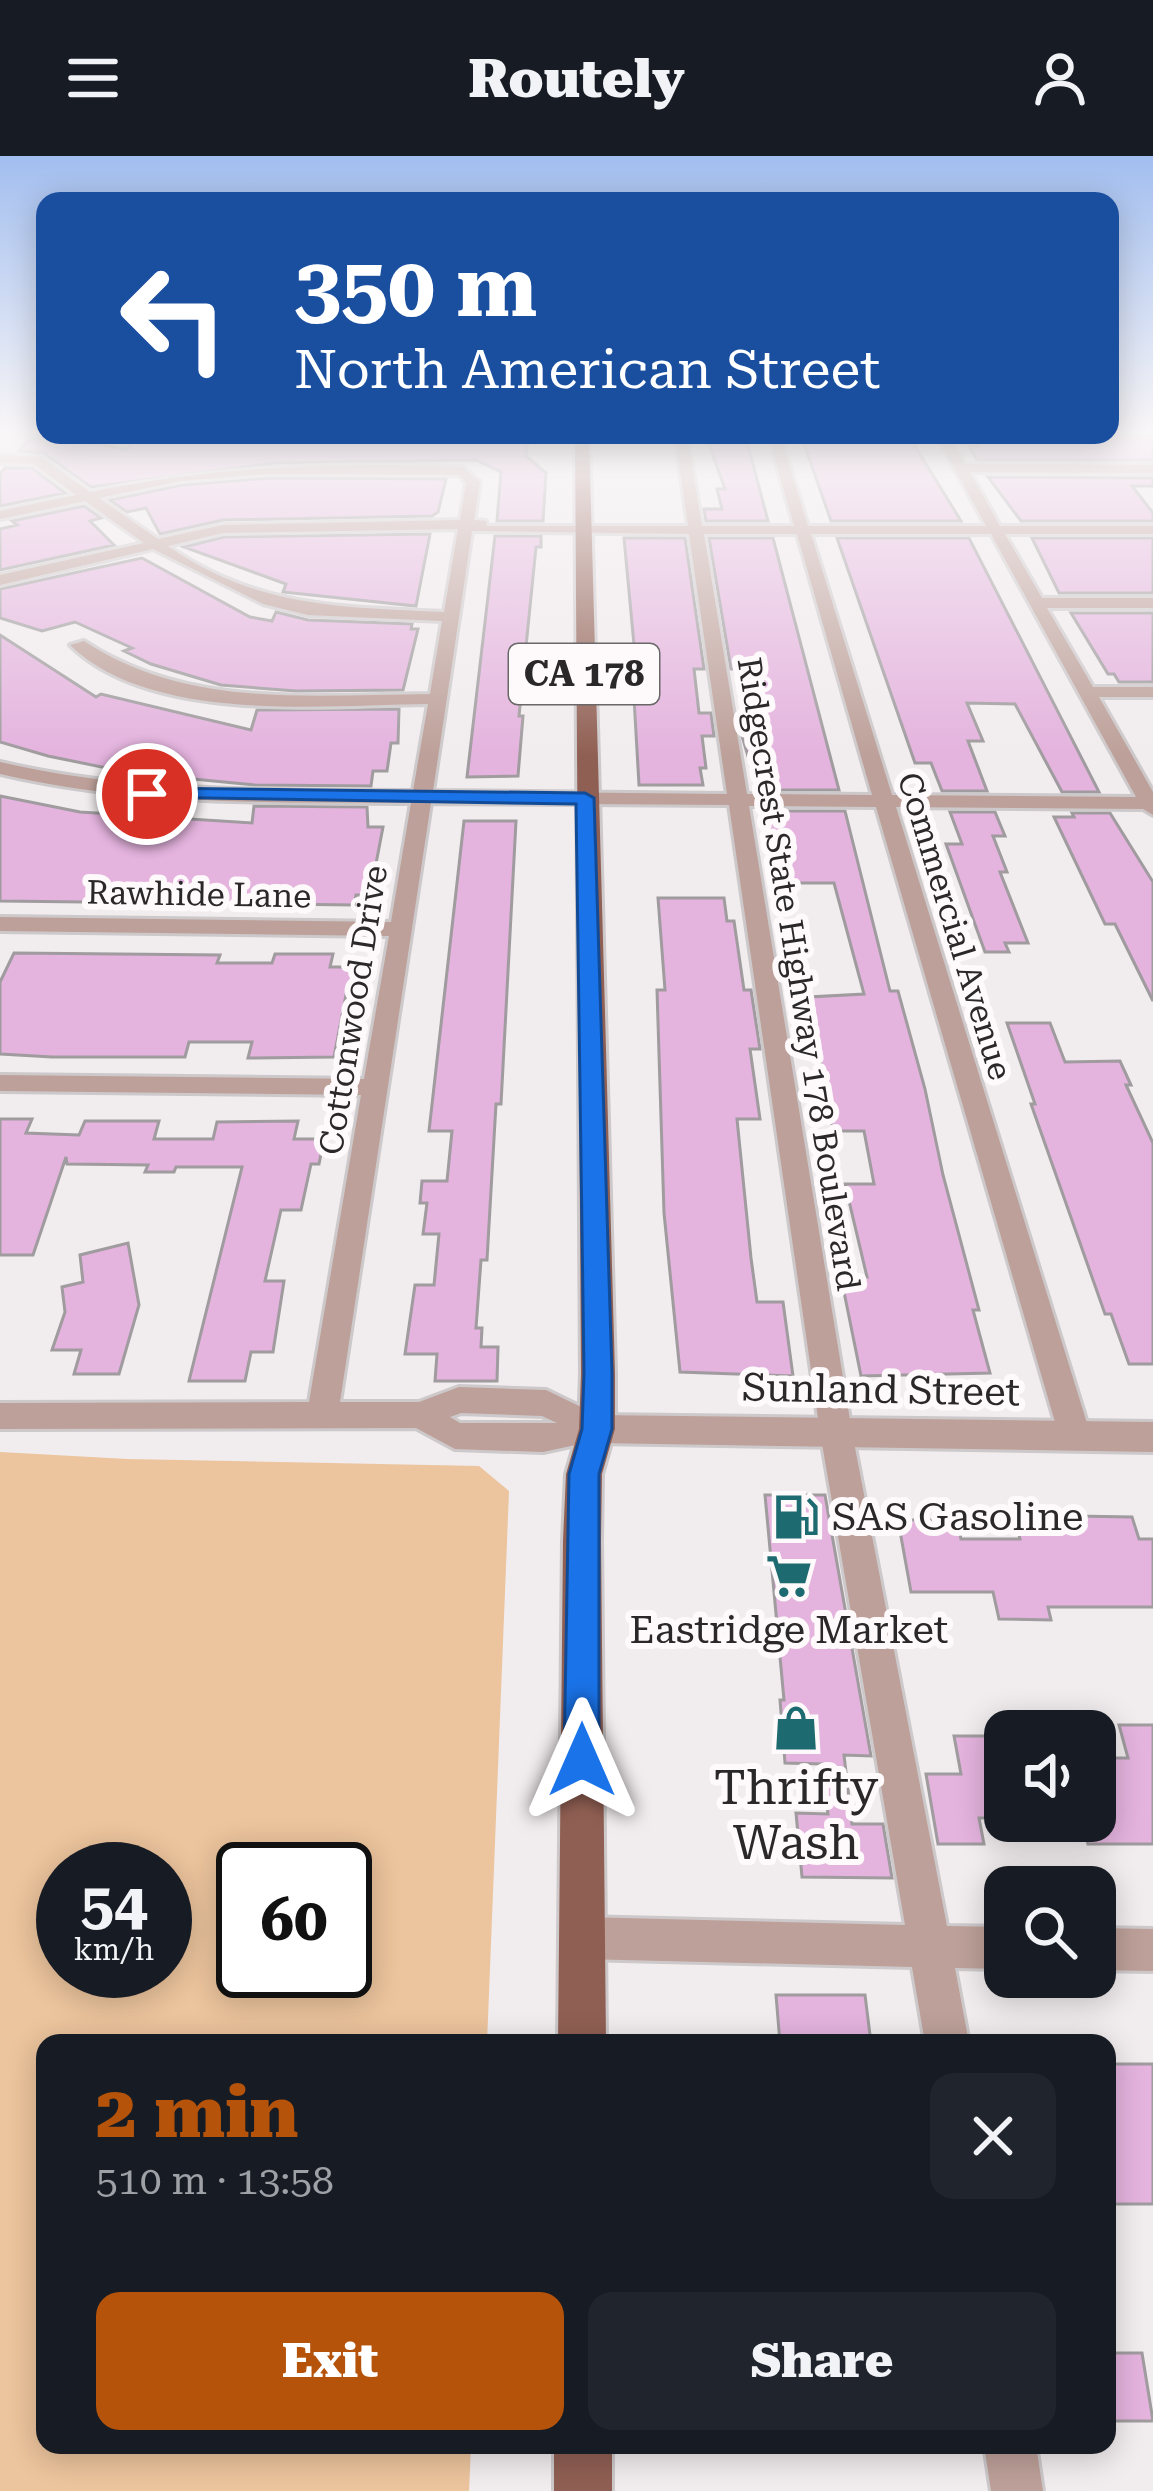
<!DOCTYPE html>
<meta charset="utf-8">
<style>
:root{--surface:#171b24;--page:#20242c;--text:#f1f3f6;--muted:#9ea1a6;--accent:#b45309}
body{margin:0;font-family:"Roboto Serif",serif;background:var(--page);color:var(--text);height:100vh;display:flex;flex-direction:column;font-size:45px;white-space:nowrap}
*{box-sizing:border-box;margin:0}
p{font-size:39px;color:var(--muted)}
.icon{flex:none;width:66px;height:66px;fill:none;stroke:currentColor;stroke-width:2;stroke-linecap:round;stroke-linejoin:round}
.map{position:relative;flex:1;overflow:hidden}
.details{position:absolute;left:36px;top:1878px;width:1080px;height:420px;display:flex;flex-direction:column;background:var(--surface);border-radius:24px;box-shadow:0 6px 30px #0003}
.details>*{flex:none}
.banner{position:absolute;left:36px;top:36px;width:1083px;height:252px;border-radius:24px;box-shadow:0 6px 30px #0003;background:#1a4fa0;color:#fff;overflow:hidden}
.tools{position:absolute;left:984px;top:1554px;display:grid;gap:24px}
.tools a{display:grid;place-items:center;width:132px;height:132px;border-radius:24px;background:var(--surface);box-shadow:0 6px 30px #0003;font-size:60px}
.speed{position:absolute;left:36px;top:1686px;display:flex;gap:24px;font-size:60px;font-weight:700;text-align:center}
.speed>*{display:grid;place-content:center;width:156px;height:156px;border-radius:50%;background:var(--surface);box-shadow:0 6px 30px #0003;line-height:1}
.speed small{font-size:30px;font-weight:400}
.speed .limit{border:6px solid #111;border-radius:18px;background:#fff;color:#111}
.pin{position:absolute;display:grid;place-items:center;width:102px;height:102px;color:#fff;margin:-51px;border:6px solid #fff;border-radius:50%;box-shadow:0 3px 12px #0007}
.me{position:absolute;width:132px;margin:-66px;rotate:0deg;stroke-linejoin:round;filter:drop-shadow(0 0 9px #0008)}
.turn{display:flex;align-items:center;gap:42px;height:252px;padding:0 60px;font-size:54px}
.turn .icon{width:156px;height:156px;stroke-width:2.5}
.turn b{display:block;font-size:84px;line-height:102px}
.round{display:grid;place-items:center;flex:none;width:126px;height:126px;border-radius:24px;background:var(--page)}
.headline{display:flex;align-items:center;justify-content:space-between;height:204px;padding:0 60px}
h1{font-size:72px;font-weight:800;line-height:90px;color:var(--accent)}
.button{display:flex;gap:24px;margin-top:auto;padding:24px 60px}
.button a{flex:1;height:138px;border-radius:24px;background:var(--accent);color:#fff;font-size:48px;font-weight:800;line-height:138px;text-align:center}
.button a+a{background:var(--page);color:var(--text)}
header{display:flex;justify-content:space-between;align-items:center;height:156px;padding:0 60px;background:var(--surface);font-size:54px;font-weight:800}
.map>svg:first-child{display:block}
</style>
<header><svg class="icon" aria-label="menu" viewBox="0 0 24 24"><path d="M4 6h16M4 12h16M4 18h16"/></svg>Routely<svg class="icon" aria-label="person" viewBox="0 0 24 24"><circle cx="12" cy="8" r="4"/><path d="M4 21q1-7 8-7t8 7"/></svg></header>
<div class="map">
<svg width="1153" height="2335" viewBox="0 0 1153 2335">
<rect width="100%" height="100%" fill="#f1eced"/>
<path fill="#ecc49d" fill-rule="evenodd" d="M0 1296 127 1303 479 1310 509 1335 487 1887H45V2289H471L469 2335H0ZM63 1713H165V1815H63ZM243 1713H345V1815H243Z"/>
<path fill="#e4b3de" stroke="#9f9b9e" stroke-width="3" d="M137 279H202L199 284 520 279 528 283 526 300 546 317 543 365H497L501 316 476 304 275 307 91 331 44 297 19 295 29 283H78L127 294Z
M714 279 746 282 768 365H706L704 353H722L717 333H725L709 288H716Z
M801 279 910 282 961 365H831Z
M972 279H1153V304H977L969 290H979Z
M5 312H32L65 337 0 350V318Z
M988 321 1153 322V330H1132L1153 357V365H1021Z
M270 322 446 323 438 356 432 360 223 364 160 378 146 352 127 356 110 344 182 329Z
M84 350 101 362 90 365 114 389 0 414V373L17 369 12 365Z
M430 378 416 450 283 436 286 428 184 391 224 381Z
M495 380H541V391H536L519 560H523L518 620 467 621Z
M624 382H685L704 513H694L699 557H711L714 580H702L706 612H700L703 629H639L634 542H639Z
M709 382H773L839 634H758L742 580 738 557H746L736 513H731Z
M837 382H969L1099 636H1062L1015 548 967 547 983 585H968L987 635H942L931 607H915Z
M1032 382H1153V437H1059Z
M142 402 250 461 272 465 276 456 308 464 412 468 411 473H418L403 534 296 535 221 529 151 508 124 495 132 492 75 466 42 475 0 462V433Z
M1071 457H1153V526H1119L1114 518H1108Z
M0 479 96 541 101 538 251 574 257 554 399 553 398 587H391L387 615H373L371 630 255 629 131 617 48 600 0 586Z
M0 640 80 656 252 667 254 650 367 651 368 671H383L370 739H356L354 749 0 745Z
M761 655H845L890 835H898L925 933 943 1019 979 1154H973L990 1217 861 1220 841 1121H867L845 1028H874L864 975H833L809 841 864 838 834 727H792L782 678H765Z
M950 656H995L1005 680H993L1007 716H1000L1028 787H1005L1009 796H985L946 688H962Z
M1072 657H1110L1153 726V845L1115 768H1105L1054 661H1074Z
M464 665H516L501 948H496L487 1104H481L476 1172H482L481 1191H498L497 1225H435L437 1198H405L415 1129H434L439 1078H423L427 1047H420L422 1025H447L452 975H429Z
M658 742H724L727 765H734L744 834H751L760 893H750L760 963H737L751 1102 757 1146H783L793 1220 680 1216 664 1057 657 834H665Z
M14 797 220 799 217 807H272L275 798H333L330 811H357L352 839H346L334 901 248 902 252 886H189L185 901H52L0 898V826Z
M1007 867H1050L1065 906 1120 905 1131 929H1126L1153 987V1208H1129L1111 1158H1105L1031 948H1035Z
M0 963H32L26 977 79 979 85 965H159L154 983H213L217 966 298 965 294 983H324L319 1008H311L301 1054H281L265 1125H284L273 1196H251L245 1225H189L242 1011H176L174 1016H145L148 1009 67 1008 66 1001 33 1099H0Z
M128 1087 139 1149 119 1218H74L81 1194H52L65 1156 62 1131 83 1126 80 1099Z
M765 1339H825L871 1600 844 1599 852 1668H883L892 1722 802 1721 796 1657 828 1658 823 1608 785 1607 780 1544H784Z
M1014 1359 1132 1361 1139 1383H1153V1451H1048L1051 1464 999 1463 993 1436H911L898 1364H957L961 1383H1020Z
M1119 1569H1153V1688H1088L1082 1665H1095V1602H1128Z
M954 1580H1005V1662H979L984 1688H938L926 1618H961Z
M776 1839H865L871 1887H780Z
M1107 1908H1153V2048H1107Z
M1107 2197H1142L1153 2265H1107Z"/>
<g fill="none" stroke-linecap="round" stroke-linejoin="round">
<g stroke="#cdc9ca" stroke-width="6">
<path id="minor" d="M675 279H687L702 370H794L768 279H780L808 370H986L936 279H948L965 308 1153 309V317L970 316 1000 370H1153V378H1005L1042 442H1153V452H1047L1093 531H1153V541H1099L1153 636V659L1143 653 896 651 1091 1280 1086 1289 1075 1293 1064 1289 1059 1280 876 651 749 650 852 1276 947 1770 1005 1771V1813L955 1812 969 1887H925L912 1811 582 1803 567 1797 561 1782 567 1767 582 1761 905 1769 820 1276 729 649 431 647 340 1246H419L459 1231 546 1234 608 1264 613 1273 608 1282 543 1296 455 1293 416 1272 0 1273V1247L309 1246 361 939 0 935V919L364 923 389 780 0 775V761L391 766 411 647C272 646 136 650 0 618V606C137 638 274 634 413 635L428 548C323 549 151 568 70 489L84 485C186 553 312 539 430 538L442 465 308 459 263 448 153 393 0 429V419L144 387 85 345 0 363V355L76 339 33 308 0 307V299L41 301 90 336C215 310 335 306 463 311L480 326 474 364 486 365 487 370H688ZM270 318 459 319 466 327 460 364 223 369 158 383 99 342 181 325ZM458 373 444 456C342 451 256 452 168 390L223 377ZM472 375 689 378 727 638 433 635ZM704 378H797L872 639 747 638ZM811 378H991L1136 641 892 639ZM461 1257 542 1260 557 1267H460L450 1261Z
M1095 1772 1153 1773V1815L1095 1814Z
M984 2289H1036L1043 2335H991Z"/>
</g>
<g stroke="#cdc9ca" stroke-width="6">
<path id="tertiary" d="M597 1259 1153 1266V1296L597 1287 585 1283 579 1273 585 1263Z"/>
</g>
<g stroke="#cdc9ca" stroke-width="6">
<path id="primary" d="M575 279H589L615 1218V1273L602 1318 601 1385 606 1887H558L563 1385 566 1318 579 1273 581 1218Z
M554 2289H612V2335H554Z"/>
</g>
<use href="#minor" fill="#bda099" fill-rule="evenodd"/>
<use href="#tertiary" fill="#bda099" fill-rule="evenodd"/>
<use href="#primary" fill="#905f53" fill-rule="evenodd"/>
</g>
<linearGradient id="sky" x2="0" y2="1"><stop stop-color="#a2beef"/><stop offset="0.46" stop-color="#f9f6f7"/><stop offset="1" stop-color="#f9f6f7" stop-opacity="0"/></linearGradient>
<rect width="1153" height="600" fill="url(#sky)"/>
<path fill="#1a73e8" stroke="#114b97" stroke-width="3" d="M147 632 585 637 594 642 612 1217V1273L599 1318V1604L594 1616 582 1621 569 1616 564 1604 569 1318 582 1273 584 1217 576 648 141 641V634Z"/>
<defs>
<g id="fuel-bare" transform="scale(3.6)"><path d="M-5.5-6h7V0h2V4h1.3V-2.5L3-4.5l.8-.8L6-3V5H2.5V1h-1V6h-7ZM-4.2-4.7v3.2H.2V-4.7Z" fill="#1e6a71" stroke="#fef9fa" stroke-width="2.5" paint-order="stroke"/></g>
<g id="supermarket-bare" transform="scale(3.6)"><path d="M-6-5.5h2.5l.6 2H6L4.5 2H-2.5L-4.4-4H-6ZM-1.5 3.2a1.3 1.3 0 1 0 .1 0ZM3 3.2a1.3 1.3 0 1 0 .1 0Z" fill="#1e6a71" stroke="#fef9fa" stroke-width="2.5" paint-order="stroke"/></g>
<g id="shop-bare" transform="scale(3.6)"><path d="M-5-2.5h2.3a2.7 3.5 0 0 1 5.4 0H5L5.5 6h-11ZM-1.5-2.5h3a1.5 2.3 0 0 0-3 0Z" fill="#1e6a71" stroke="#fef9fa" stroke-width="2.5" paint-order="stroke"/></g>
</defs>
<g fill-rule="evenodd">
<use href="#fuel-bare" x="796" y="1361"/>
<use href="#supermarket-bare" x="789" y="1420"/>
<use href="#shop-bare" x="796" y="1572"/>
</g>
<g text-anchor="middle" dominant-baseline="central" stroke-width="12" stroke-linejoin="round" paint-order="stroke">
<g font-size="33" fill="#2a2829" stroke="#fef9fa">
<text transform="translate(199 738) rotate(1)">Rawhide Lane</text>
<text transform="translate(955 770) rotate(73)">Commercial Avenue</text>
<text transform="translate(799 818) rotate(81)">Ridgecrest State Highway 178 Boulevard</text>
<text transform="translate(353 854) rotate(-81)">Cottonwood Drive</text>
</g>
<rect fill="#fef9fa" stroke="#6a6768" stroke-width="3" x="509" y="488" width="150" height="60" rx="9"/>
<g font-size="36" font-weight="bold" fill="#2a2829">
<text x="584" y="518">CA 178</text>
</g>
<g font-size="39" fill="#2a2829" stroke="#fef9fa">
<text transform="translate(881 1234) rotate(1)">Sunland Street</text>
</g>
<g font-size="39" fill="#2a2829" stroke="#fef9fa" text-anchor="start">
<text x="832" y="1361">SAS Gasoline</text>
<text x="789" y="1474" text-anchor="middle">Eastridge Market</text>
</g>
<g font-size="48" fill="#2a2829" stroke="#fef9fa">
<text x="796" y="1632">Thrifty<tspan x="796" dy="55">Wash</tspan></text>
</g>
</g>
</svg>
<div class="tools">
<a><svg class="icon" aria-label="sound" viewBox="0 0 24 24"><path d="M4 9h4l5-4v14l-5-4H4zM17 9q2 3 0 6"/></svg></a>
<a><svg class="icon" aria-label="search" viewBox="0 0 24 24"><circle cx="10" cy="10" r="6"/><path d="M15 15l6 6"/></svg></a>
</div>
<div class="speed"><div>54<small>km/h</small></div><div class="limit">60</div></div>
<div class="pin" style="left:147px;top:638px;background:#d93025"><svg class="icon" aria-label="arrive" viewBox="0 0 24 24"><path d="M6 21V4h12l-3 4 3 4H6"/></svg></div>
<svg class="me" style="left:582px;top:1604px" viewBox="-20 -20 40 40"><path d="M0-17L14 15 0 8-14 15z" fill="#1a73e8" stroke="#fff" stroke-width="4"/></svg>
<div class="banner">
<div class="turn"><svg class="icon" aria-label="left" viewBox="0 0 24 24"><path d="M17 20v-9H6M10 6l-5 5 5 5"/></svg><div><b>350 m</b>North American Street</div></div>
</div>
<section class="details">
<div class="headline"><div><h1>2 min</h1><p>510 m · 13:58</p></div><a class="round"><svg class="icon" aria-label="close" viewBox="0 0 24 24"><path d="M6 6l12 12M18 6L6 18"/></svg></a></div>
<div class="button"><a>Exit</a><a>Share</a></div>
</section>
</div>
